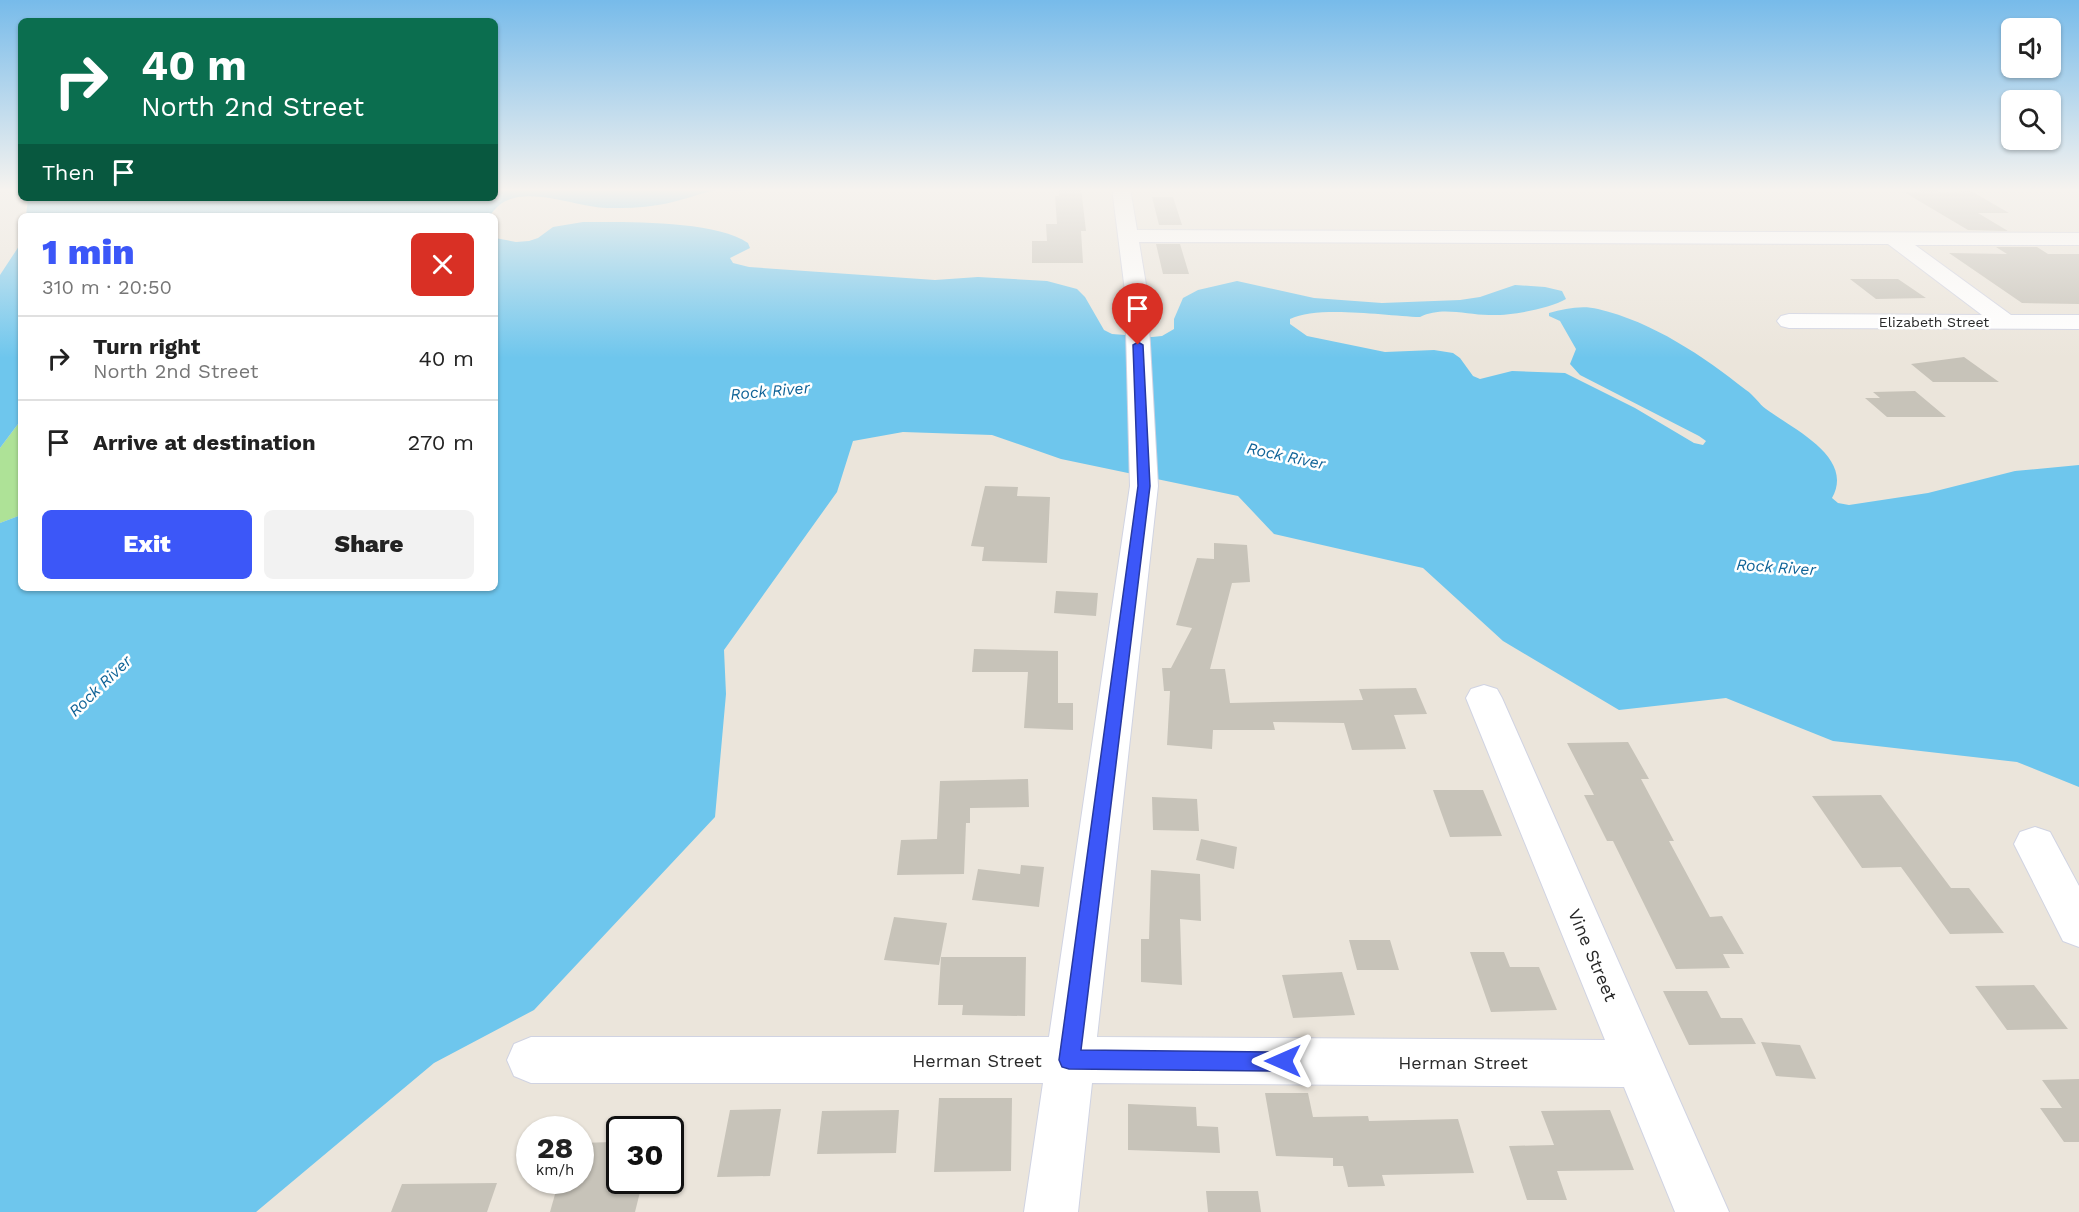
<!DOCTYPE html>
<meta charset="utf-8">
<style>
:root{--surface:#fff;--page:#f2f2f2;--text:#222;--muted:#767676;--line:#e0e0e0;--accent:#3c57f8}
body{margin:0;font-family:"Work Sans",sans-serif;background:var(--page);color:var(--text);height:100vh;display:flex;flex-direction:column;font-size:22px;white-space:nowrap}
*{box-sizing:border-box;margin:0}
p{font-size:20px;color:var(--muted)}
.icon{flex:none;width:33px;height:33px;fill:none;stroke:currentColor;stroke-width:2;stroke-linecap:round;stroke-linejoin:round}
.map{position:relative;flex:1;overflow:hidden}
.drawer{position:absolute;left:18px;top:213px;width:480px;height:378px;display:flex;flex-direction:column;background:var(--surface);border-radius:9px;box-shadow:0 2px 4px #0004}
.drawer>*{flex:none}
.hud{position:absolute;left:18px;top:18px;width:480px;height:183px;border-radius:9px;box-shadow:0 2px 4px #0004;background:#0b6e4f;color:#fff;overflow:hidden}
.fabs{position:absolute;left:2001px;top:18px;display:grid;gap:12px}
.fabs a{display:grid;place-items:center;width:60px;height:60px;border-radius:9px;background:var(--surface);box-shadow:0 2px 4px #0004;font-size:30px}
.speed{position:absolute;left:516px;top:1116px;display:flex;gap:12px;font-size:30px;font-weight:700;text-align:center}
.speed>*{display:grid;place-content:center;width:78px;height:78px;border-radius:50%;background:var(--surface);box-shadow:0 2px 4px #0004;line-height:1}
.speed small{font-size:15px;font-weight:400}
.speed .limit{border:3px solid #111;border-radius:9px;background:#fff;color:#111}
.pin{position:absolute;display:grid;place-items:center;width:51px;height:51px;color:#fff;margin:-62px -26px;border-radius:50% 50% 50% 0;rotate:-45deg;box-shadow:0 0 6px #0007}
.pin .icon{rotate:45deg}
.me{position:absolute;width:66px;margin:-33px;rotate:270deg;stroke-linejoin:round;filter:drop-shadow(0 0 4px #0008)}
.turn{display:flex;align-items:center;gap:21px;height:126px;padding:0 24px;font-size:27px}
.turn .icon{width:78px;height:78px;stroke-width:2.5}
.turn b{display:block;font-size:42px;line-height:51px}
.then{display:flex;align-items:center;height:57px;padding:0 24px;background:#0003;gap:12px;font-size:22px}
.round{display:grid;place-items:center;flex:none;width:63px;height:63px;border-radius:9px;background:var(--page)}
.headline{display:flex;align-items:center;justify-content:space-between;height:102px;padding:0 24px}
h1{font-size:36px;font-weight:800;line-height:45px;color:var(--accent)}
.cta{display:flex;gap:12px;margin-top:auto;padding:12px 24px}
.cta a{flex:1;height:69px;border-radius:9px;background:var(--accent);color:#fff;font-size:24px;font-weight:800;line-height:69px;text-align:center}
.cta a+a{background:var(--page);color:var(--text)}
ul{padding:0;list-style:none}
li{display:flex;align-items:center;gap:18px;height:84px;padding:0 24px;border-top:2px solid var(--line)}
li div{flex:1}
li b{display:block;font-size:22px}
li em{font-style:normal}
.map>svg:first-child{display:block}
</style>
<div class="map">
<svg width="2079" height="1212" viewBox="0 0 2079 1212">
<rect width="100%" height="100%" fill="#ebe5db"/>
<path fill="#aee297" d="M21 420V515L0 523V448Z"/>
<path fill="#6ec6ed" d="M495 188 749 189C740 193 727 189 717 190 697 194 678 202 658 205 641 208 624 208 607 208 574 208 512 177 490 216H26L28 198H495Z
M583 222C624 222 715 220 748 243L750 248 730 258 733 263 749 267 935 280 978 277 1047 281 1077 289 1085 297 1104 330 1112 334 1152 337 1162 336 1174 329V319L1183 298 1198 290 1237 281 1314 298 1382 303 1460 300 1480 297 1515 285 1545 287 1562 291 1566 299C1549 309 1509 316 1489 315 1466 315 1442 306 1420 317 1386 316 1318 305 1290 319V324L1307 336 1385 352 1434 350 1453 353 1460 358 1473 376 1480 379 1512 371 1565 373 1635 408 1694 443 1703 445 1706 441 1699 436 1580 375 1570 364 1576 349 1560 321 1549 316V313C1565 309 1581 305 1598 309 1653 322 1703 356 1746 390 1754 395 1759 404 1766 409 1793 429 1855 457 1832 498L1838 503 1849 505 1928 493 2015 471 2079 465V787L2017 762 1833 741 1726 698 1619 710 1503 641 1423 568 1274 534 1238 496 1061 459 992 435 903 432 853 441 837 492 724 650 726 694 715 817 534 1010 434 1063 256 1212H0V523L21 515V588H495V238L516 242 529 241 538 238 553 227Z
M21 243V420L0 448V275Z"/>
<path fill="#c7c3b9" d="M1059 188H1081L1086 231H1081L1083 263H1032V241H1047L1046 224H1057L1055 196H1059Z
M1922 188H1934L1940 192 1971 191 2009 213H1978L2008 231 1968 230 1904 192H1920Z
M1152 197H1173L1182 225H1159Z
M1156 244H1180L1189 274H1163Z
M1996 247H2037L2048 254H2079V304L2022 303 1949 253 2007 254Z
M1850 279H1898L1926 298 1876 299Z
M1964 357 1999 382H1933L1911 364Z
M1915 391 1946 417H1887L1865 398H1880L1873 392Z
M985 486 1018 487 1017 496 1050 497 1047 563 982 561 984 547 971 546Z
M1214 543 1247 545 1250 582 1232 583 1210 669H1225L1230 703 1363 700 1359 689 1416 688 1427 714 1394 715 1406 749 1352 750 1344 723 1273 722 1275 730H1213L1212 749 1167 745 1170 691H1164L1162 668H1171L1192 628 1176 625 1197 558 1214 559Z
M1056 591 1098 593 1096 616 1054 613Z
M974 649 1058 651V703H1073V730L1024 728 1028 672H972Z
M1628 742 1649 779H1641L1674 841H1669L1710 917 1722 916 1744 954H1723L1730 968 1676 969 1613 841H1607L1584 795H1594L1567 743Z
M1028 779 1029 807 970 808V823H966L964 874 897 875 901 840 937 839 940 781Z
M1433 790H1483L1502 836 1450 837Z
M1881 795 1951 888H1969L2004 933 1950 934 1901 867 1862 868 1812 796Z
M1152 797 1197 799 1199 831 1153 830Z
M1201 839 1237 847 1234 869 1196 860Z
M1021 865 1044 867 1039 907 972 900 978 869 1020 874Z
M1151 870 1200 874 1201 921 1180 919 1182 985 1141 982V939H1149Z
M894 917 947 923 939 965 884 960Z
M1349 940H1390L1399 970H1357Z
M1470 952H1504L1510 967H1539L1557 1010 1491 1012Z
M941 957H1026L1025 1016 962 1015 963 1005H938Z
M1342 972 1355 1015 1293 1018 1282 975Z
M2034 985 2068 1029 2007 1030 1975 986Z
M1663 991H1707L1721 1018H1742L1756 1044 1689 1045Z
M1761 1042 1800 1045 1816 1079 1776 1076Z
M2079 1079V1142H2064L2040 1108H2062L2042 1080Z
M1265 1093H1308L1313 1117 1368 1116 1369 1121 1458 1119 1474 1173 1382 1175 1385 1186 1348 1187 1343 1166H1333V1158L1276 1156Z
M939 1098H1012L1011 1171 934 1172Z
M1128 1104 1196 1107 1197 1126 1218 1127 1220 1153 1128 1150Z
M781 1109 770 1176 717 1177 730 1110Z
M899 1110 896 1153 817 1154 822 1111Z
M1610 1110 1634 1170 1557 1171 1567 1200H1527L1509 1146 1554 1145 1541 1111Z
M613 1142 608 1161H620V1180H643L635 1212H550L559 1180H580V1143Z
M497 1183 487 1212H391L402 1184Z
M1206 1191H1258L1261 1212H1208Z"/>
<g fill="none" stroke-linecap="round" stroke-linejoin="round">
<g stroke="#d0d3e2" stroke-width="2">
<path id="minor" d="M1112 188H1130L1137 230 2079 233V245H1915L2011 315H2079V329L1789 328 1781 326 1777 321 1781 316 1789 314 1982 315 1888 244 1139 242 1147 291 1158 486 1097 1037 1605 1040 1466 698 1471 689 1484 685 1497 689 1502 698 1729 1212H1675L1624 1087 1092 1083 1078 1212H1024L1043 1083H531L514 1076 507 1060 514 1044 531 1037H1049L1130 486 1125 291Z
M2035 827 2050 832 2079 886V947L2063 941 2014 844 2020 832Z"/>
</g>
<use href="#minor" fill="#fff" fill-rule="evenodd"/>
</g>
<linearGradient id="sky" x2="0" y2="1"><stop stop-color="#77bbea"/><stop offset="0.53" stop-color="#f6f3ef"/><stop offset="1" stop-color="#f6f3ef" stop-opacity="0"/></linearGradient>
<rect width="2079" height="358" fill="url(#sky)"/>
<path fill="#3c57f8" stroke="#2739a1" stroke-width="1.5" d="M1138 342 1143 345 1150 486 1081 1050 1283 1052 1290 1054 1293 1061 1290 1068 1283 1071 1069 1069 1062 1067 1059 1060 1138 486 1133 345Z"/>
<g text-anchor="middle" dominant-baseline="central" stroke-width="5" stroke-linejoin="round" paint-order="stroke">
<g font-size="14" fill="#292929" stroke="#fff">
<text x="1934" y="322">Elizabeth Street</text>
</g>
<g font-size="16" font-style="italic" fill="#0f6397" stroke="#fff">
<text transform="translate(770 391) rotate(-5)">Rock River</text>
<text transform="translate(1286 456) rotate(12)">Rock River</text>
<text transform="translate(1776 567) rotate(4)">Rock River</text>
<text transform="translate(100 686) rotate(-44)">Rock River</text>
</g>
<g font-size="18" fill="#292929" stroke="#fff">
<text transform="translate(1593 955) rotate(67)">Vine Street</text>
<text x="977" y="1060">Herman Street</text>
<text x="1463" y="1062">Herman Street</text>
</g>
</g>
</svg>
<div class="fabs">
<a><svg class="icon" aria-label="sound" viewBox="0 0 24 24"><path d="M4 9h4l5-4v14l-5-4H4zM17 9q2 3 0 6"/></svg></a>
<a><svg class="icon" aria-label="search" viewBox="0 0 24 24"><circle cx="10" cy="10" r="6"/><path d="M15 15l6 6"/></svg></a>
</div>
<div class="speed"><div>28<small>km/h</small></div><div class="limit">30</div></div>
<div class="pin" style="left:1138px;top:345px;background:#d93025"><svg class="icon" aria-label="arrive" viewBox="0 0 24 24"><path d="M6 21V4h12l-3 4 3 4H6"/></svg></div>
<svg class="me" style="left:1283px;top:1061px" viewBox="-20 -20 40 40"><path d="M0-17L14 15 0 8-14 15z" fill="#3c57f8" stroke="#fff" stroke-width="4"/></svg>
<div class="hud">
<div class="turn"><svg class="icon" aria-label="right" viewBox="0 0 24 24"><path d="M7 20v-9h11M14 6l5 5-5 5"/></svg><div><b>40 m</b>North 2nd Street</div></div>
<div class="then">Then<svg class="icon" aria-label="arrive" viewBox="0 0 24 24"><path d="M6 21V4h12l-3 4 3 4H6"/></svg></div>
</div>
<section class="drawer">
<div class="headline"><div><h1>1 min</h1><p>310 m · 20:50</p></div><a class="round" style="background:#d93025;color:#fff"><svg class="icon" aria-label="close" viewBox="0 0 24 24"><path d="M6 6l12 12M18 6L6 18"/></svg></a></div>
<ul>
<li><svg class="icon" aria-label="right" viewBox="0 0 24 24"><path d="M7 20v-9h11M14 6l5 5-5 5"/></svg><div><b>Turn right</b><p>North 2nd Street</p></div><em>40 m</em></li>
<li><svg class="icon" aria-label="arrive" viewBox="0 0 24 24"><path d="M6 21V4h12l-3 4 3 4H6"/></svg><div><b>Arrive at destination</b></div><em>270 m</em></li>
</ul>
<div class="cta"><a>Exit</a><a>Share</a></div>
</section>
</div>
